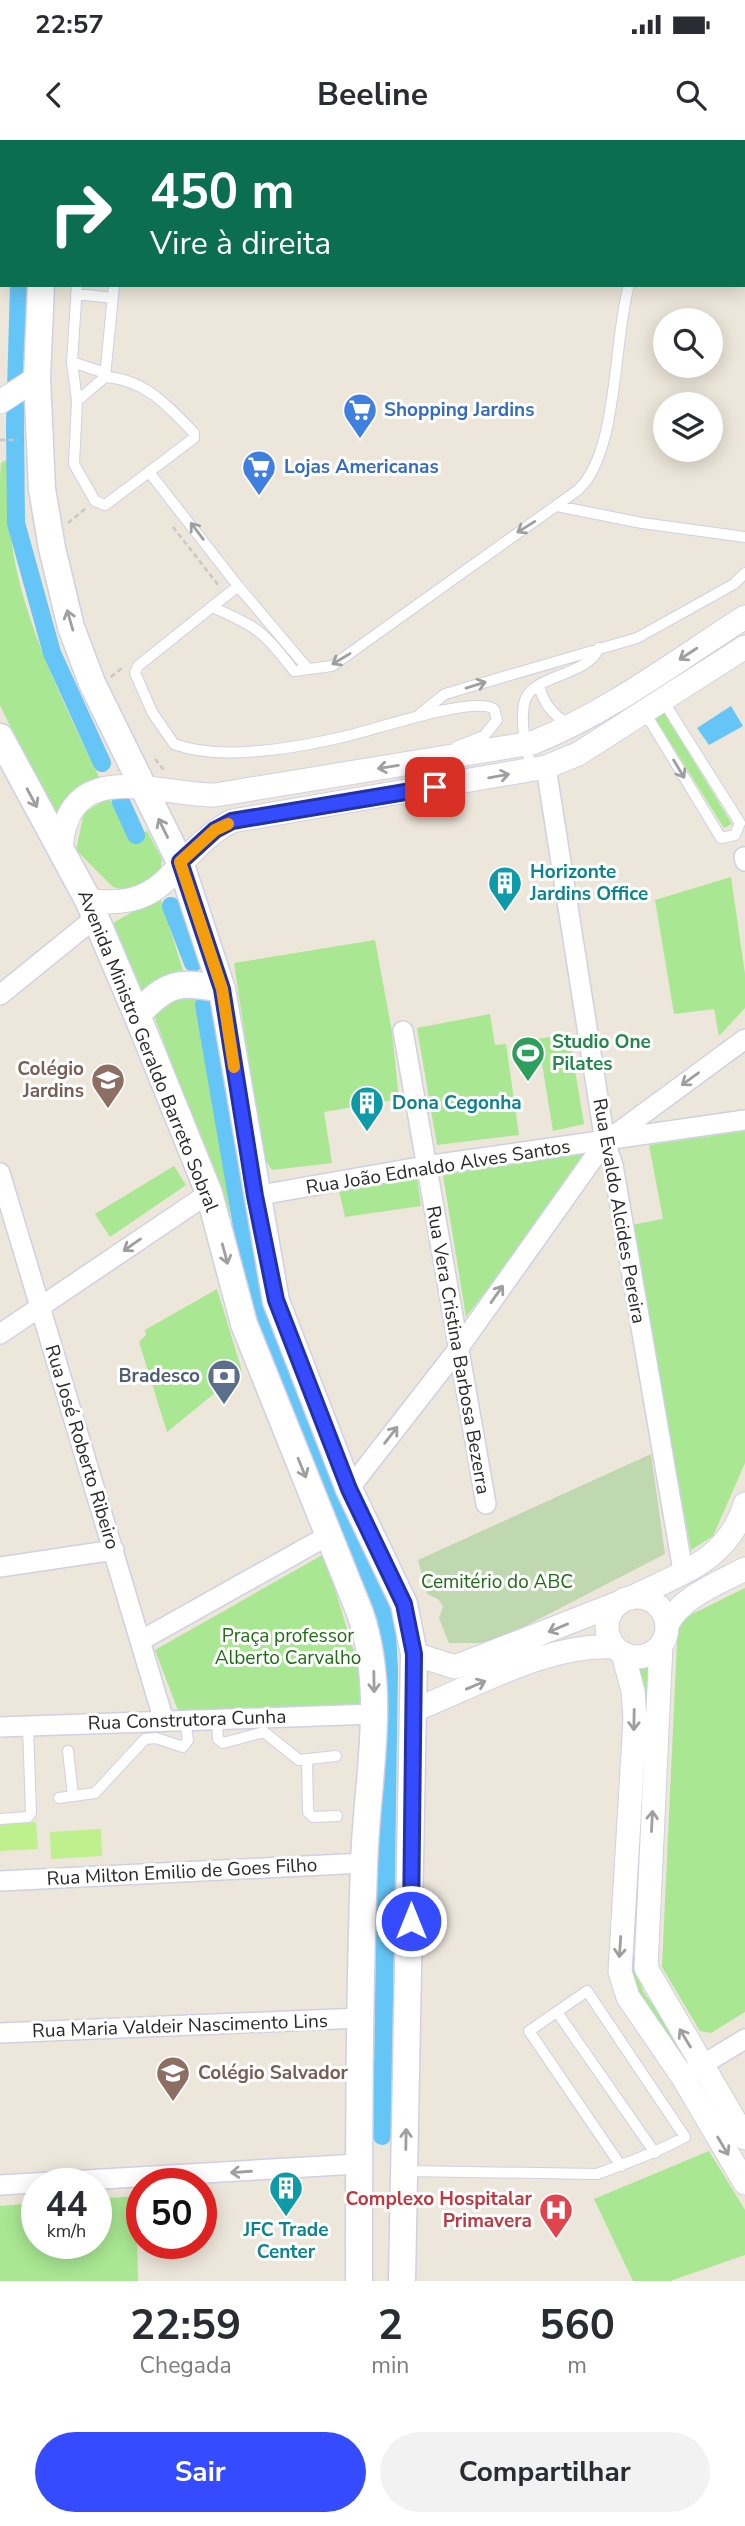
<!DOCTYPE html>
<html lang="pt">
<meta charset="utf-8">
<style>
:root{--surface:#fff;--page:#f2f2f3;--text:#2b2b33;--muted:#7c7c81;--accent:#344bff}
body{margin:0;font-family:"Nunito Sans",sans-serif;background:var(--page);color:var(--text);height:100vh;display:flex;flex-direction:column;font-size:26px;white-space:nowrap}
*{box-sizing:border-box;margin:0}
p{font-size:23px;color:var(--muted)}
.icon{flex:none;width:38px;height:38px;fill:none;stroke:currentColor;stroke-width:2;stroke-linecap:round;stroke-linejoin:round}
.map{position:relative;height:2141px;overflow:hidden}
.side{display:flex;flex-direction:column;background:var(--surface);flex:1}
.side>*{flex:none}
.hud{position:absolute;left:0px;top:0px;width:746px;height:147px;box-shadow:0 4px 18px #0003;background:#0b6e4f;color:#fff;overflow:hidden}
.buttons{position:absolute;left:653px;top:168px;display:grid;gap:14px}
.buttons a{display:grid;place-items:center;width:70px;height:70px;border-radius:50%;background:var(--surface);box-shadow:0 4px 18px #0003;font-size:35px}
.speed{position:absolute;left:21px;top:2028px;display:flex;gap:14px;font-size:35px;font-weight:700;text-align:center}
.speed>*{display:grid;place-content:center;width:91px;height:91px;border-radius:50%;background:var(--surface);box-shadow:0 4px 18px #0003;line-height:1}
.speed small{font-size:18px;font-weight:400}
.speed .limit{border:10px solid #d22;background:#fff;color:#111}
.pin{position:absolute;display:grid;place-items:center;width:60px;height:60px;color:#fff;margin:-30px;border-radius:14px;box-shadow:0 4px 10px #0006}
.me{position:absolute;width:77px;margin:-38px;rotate:0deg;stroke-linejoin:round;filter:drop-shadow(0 0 5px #0008)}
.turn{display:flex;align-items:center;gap:24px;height:147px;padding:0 35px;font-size:32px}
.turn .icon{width:91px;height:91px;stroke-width:2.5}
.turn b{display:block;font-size:49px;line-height:60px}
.eta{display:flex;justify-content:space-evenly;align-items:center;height:119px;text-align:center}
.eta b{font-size:42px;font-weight:700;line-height:49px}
.cta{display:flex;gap:14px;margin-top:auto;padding:14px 35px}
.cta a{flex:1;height:80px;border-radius:42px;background:var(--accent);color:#fff;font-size:28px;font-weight:700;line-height:80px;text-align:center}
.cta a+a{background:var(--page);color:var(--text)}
.status{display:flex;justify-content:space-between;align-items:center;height:49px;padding:0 35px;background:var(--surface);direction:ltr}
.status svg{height:19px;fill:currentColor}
header{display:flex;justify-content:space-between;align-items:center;height:91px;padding:0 35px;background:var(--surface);font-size:32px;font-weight:700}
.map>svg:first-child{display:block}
</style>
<div class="status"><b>22:57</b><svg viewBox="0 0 49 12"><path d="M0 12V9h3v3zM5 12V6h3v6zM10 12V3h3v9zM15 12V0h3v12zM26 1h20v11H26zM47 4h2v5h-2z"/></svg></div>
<header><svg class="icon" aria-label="back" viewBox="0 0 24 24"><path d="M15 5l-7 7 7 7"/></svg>Beeline<svg class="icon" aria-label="search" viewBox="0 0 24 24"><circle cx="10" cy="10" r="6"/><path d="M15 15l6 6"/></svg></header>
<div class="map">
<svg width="745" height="2141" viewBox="0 0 745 2141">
<rect width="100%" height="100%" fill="#ede6da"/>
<path fill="#a9e792" d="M9 318C10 347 9 376 12 404 22 481 68 572 101 641L62 683 34 637 0 565V337L1 323Z
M662 569 732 684 724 688 653 575Z
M109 657 133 698 147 691 162 719 160 735 133 752 113 747 76 710 84 673Z
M731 737 745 834V868L719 896 714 869 674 874 655 760Z
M160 757 186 840 141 855 111 784Z
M375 800 392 892 399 959 324 972 332 1023 272 1030 263 1017 234 823Z
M189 852 196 858 221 990 232 1092 150 864Z
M490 874 495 905 506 904 519 995 437 1005 417 888Z
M569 894 584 984 553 991 538 899Z
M745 991V1323L713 1396 691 1410 631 1085 663 1079 649 1005Z
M585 1009 589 1015 466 1177 443 1035Z
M174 1026 186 1045 110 1097 95 1074Z
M417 1036 421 1066 345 1077 339 1051Z
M217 1149 242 1231 167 1292 139 1202 146 1195 145 1190Z
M324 1414 360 1531V1568L179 1573 155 1510Z
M745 1448V1872L711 1893 700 1891 662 1827 678 1481Z
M650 1517 646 1673 633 1813 643 1851 684 1909 675 1916 632 1853 627 1521Z
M709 2011 745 2070V2115L670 2141H633L594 2059Z
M136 2056 138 2141H0V2066L37 2063V2104H96V2059Z"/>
<path fill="#c0d8b0" d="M651 1314 665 1414 502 1498 480 1503H449L439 1478 443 1466 438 1459 427 1454 418 1420Z"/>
<path fill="#bef08d" d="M36 1682 38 1709 0 1711V1684Z
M101 1689 102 1716 51 1719 50 1692Z"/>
<path fill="#65c5f7" d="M731 566 743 586 709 605 697 588Z"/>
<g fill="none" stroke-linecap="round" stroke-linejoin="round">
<path stroke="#65c5f7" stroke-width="18" d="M21 2V0
M19 145 15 285 16 383 52 513 102 623
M121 662 136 695
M171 766 193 823
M204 865 257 1173 386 1477 389 1529 382 1996"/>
<g stroke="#cfd1e3" stroke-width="12">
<path id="service" d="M119 0 120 2
M83 2 84 0
M98 2V0
M543 2V0
M657 2V0
M77 145 72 222 77 261 74 324 95 361 105 365 149 332
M76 154 113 158
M72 222 105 233
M105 237 114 145
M77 261 105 237C145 239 168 266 194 293V298L149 332 238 446 308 529
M557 366 642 383 745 397
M238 446 138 526 135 533 152 572 174 604C201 614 230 614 259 611 286 609 316 603 343 597 371 591 474 555 494 569L497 580 484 596 456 607
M214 468C259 487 264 493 294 531L332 526 578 350C619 312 613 200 629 145
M539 546C544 564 552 574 568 584
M644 571 721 698 735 695 740 683 662 559
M420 574 445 554 637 498 734 444 745 433
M531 629C527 607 520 587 524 564 529 534 586 538 599 508
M217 1579 218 1599 223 1603 264 1592 299 1620 336 1616
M68 1611 73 1656
M307 1619 308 1672 313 1677 337 1676
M59 1658 95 1653 145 1599 156 1598 183 1607 188 1600 185 1580
M0 1679 28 1677 31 1673 28 1586
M557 1872 655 2013
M406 2031 597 2034C627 2023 657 2012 685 1997L587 1851 529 1891 621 2026
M164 2104 165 2108"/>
</g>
<g stroke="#cfd1e3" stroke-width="22">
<path id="minor" d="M546 627 605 1002 613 1025 683 1431
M744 717 745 721
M0 855 95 778
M403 891 486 1364
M0 1033 164 1581
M255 1056 425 1026 745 980
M0 1194 209 1053
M349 1349 458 1209 605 1002 745 899
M0 1427 114 1410
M140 1501 329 1395
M0 1587 375 1574
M0 1741 364 1723
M0 1893 360 1878
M689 1933 745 1899
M0 2045 358 2024"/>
</g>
<g stroke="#cfd1e3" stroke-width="25">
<path id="tertiary" d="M0 262 37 238
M61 708C68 614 160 656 215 655L532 603C608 573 676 521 745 477
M88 760C172 773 169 715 232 681L546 627 578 614 745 507
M607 1487a30 30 0 1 1 60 0a30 30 0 1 1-60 0Z
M631 1458C680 1433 728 1421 745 1364
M667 1485C682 1456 717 1444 745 1429
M661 1505 646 1828 745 1998
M414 1514 455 1527 621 1462
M623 1514 633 1551 635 1579 620 1832 628 1857 682 1936 745 2043
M412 1571C474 1547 549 1502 615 1507"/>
</g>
<g stroke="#cfd1e3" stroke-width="29">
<path id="secondary" d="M2 2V0
M47 2V0
M0 123 2 27
M41 145 37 238 42 349 52 408 71 487 92 543 180 722 222 849 276 1161 349 1349 404 1464 414 1514 402 2141
M0 597 88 760 137 875 209 1053 244 1184 360 1473C388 1556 366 1641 364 1726 359 1864 359 2003 359 2141
M137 875C167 842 178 841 222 849"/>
</g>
<path stroke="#c7c7c7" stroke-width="2.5" stroke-dasharray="5 3.5" stroke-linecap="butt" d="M0 300H18
M68 383 85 369
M173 387 219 446
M111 537 122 528
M155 619 164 630"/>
<use href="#service" stroke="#fff" stroke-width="10"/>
<use href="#minor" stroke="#fff" stroke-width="19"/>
<use href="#tertiary" stroke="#fff" stroke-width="23"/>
<use href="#secondary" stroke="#fff" stroke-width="26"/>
</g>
<defs><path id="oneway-shaft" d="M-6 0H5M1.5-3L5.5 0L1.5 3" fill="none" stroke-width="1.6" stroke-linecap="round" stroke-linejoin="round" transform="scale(1.75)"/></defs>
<g stroke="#9f9f9f">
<use href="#oneway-shaft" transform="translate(526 387) rotate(148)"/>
<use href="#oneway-shaft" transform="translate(197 391) rotate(-127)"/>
<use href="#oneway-shaft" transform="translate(70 480) rotate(-106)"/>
<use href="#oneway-shaft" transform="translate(688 514) rotate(147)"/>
<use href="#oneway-shaft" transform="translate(341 519) rotate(149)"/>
<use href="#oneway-shaft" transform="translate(476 545) rotate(-17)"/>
<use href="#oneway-shaft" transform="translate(388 627) rotate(171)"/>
<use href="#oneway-shaft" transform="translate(679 629) rotate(59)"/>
<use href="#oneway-shaft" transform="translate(499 636) rotate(-10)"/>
<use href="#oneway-shaft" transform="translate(32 658) rotate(62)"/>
<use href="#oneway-shaft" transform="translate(163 688) rotate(-116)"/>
<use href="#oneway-shaft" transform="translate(690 939) rotate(144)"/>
<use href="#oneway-shaft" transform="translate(132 1105) rotate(145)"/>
<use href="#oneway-shaft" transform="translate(225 1114) rotate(75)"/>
<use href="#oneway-shaft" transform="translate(497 1154) rotate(-55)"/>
<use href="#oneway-shaft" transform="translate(391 1295) rotate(-52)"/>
<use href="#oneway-shaft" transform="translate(302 1328) rotate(68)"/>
<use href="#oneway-shaft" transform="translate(558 1488) rotate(157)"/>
<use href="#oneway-shaft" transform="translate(374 1542) rotate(89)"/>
<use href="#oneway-shaft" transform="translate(476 1545) rotate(-23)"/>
<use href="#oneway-shaft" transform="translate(634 1580) rotate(91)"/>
<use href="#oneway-shaft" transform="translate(652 1681) rotate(-87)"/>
<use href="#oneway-shaft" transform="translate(620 1807) rotate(94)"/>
<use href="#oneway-shaft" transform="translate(685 1898) rotate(-121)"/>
<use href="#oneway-shaft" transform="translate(406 1999) rotate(-89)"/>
<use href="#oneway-shaft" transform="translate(723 2006) rotate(59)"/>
<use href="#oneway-shaft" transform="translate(241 2032) rotate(176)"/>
</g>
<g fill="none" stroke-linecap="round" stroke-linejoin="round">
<g stroke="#2231a6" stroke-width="18">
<path id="route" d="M411 1781 414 1514 404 1464 349 1349 276 1160 255 1056 222 849 180 722 215 690 232 681 435 647"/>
</g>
<use href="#route" stroke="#344bff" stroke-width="12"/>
<path stroke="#f59e0b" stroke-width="12" d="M228 684 215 690 180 722 222 849 234 927"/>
</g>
<defs>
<g id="supermarket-pin" transform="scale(1.75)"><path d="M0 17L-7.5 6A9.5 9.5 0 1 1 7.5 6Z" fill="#3f7fe0" stroke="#fff"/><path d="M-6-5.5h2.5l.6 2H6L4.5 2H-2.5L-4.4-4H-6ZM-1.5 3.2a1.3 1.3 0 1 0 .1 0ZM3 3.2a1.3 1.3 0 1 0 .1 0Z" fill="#fff"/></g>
<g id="building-pin" transform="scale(1.75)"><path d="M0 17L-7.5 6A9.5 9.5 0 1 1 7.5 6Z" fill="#0f9aa8" stroke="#fff"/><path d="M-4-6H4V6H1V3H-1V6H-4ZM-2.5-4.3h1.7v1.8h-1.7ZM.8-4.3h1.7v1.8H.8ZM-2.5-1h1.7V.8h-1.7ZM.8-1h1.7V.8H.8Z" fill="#fff"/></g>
<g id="stadium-pin" transform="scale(1.75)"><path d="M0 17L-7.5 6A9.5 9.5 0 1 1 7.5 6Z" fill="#2e9e5b" stroke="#fff"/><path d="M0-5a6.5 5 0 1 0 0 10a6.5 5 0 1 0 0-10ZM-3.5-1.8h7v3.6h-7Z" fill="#fff"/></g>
<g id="school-pin" transform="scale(1.75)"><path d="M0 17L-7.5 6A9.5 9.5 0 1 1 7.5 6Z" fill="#8d6e63" stroke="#fff"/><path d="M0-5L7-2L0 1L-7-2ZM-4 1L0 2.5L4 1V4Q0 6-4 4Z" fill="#fff"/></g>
<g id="bank-pin" transform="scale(1.75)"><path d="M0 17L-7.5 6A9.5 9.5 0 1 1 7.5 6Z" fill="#5c6f8a" stroke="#fff"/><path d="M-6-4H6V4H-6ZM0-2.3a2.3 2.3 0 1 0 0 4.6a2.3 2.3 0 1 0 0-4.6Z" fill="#fff"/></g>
<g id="hospital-pin" transform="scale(1.75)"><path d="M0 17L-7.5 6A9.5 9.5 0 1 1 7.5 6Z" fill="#e0444e" stroke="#fff"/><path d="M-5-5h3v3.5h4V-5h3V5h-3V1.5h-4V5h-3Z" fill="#fff"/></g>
</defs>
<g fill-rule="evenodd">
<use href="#supermarket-pin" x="360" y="270"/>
<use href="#supermarket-pin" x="259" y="327"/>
<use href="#building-pin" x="505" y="743"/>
<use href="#stadium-pin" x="528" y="913"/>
<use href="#school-pin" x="108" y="940"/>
<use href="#building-pin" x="367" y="963"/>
<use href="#bank-pin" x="224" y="1236"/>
<use href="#school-pin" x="173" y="1933"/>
<use href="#building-pin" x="286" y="2048"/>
<use href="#hospital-pin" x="556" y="2070"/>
</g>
<g text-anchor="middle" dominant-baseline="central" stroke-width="6" stroke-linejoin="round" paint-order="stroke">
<g font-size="19" font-weight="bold" fill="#366cbe" stroke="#fff" text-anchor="start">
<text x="384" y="270">Shopping Jardins</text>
<text x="284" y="327">Lojas Americanas</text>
</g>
<g font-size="19" font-weight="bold" fill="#0d838f" stroke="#fff" text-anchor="start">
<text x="530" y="732">Horizonte<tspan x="530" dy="22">Jardins Office</tspan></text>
<text x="392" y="963">Dona Cegonha</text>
<text x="286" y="2090" text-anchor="middle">JFC Trade<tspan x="286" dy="22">Center</tspan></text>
</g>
<g font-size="19" font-weight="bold" fill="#27864d" stroke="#fff" text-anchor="start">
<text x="552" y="902">Studio One<tspan x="552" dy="22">Pilates</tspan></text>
</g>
<g font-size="19" fill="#292929" stroke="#fff">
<text transform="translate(148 911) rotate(68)">Avenida Ministro Geraldo Barreto Sobral</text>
<text transform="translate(438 1027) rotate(-9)">Rua João Ednaldo Alves Santos</text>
<text transform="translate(619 1071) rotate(80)">Rua Evaldo Alcides Pereira</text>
<text transform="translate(458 1210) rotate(80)">Rua Vera Cristina Barbosa Bezerra</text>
<text transform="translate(82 1307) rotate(73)">Rua José Roberto Ribeiro</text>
<text transform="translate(187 1580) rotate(-2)">Rua Construtora Cunha</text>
<text transform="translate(182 1732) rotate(-3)">Rua Milton Emilio de Goes Filho</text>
<text transform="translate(180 1886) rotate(-2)">Rua Maria Valdeir Nascimento Lins</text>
</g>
<g font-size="19" font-weight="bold" fill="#785e54" stroke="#fff" text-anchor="end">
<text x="84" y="929">Colégio<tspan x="84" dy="22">Jardins</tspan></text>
<text x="198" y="1933" text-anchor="start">Colégio Salvador</text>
</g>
<g font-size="19" font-weight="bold" fill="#4e5e75" stroke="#fff" text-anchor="end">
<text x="200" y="1236">Bradesco</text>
</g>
<g font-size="19" fill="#206b15" stroke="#fff">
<text x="497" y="1442">Cemitério do ABC</text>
<text x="288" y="1496">Praça professor<tspan x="288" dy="22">Alberto Carvalho</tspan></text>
</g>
<g font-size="19" font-weight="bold" fill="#be3a42" stroke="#fff" text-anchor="end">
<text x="532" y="2059">Complexo Hospitalar<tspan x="532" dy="22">Primavera</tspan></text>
</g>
</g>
</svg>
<div class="buttons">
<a><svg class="icon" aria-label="search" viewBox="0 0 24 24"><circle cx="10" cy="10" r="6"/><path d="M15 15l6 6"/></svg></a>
<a><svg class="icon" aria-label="layers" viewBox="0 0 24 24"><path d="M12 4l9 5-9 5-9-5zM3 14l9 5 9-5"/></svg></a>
</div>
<div class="speed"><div>44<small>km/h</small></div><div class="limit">50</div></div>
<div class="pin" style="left:435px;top:647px;background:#d93025"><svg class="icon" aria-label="arrive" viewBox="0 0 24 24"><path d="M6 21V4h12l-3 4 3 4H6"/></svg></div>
<svg class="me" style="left:411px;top:1781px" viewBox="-20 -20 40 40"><circle r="17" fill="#344bff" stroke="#fff" stroke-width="3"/><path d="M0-11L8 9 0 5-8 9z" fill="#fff"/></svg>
<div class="hud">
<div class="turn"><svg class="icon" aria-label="right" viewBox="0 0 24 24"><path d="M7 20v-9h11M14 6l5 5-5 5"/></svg><div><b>450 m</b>Vire à direita</div></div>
</div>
</div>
<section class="side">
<div class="eta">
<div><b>22:59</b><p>Chegada</p></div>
<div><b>2</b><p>min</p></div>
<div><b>560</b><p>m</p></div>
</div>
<div class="cta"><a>Sair</a><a>Compartilhar</a></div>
</section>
